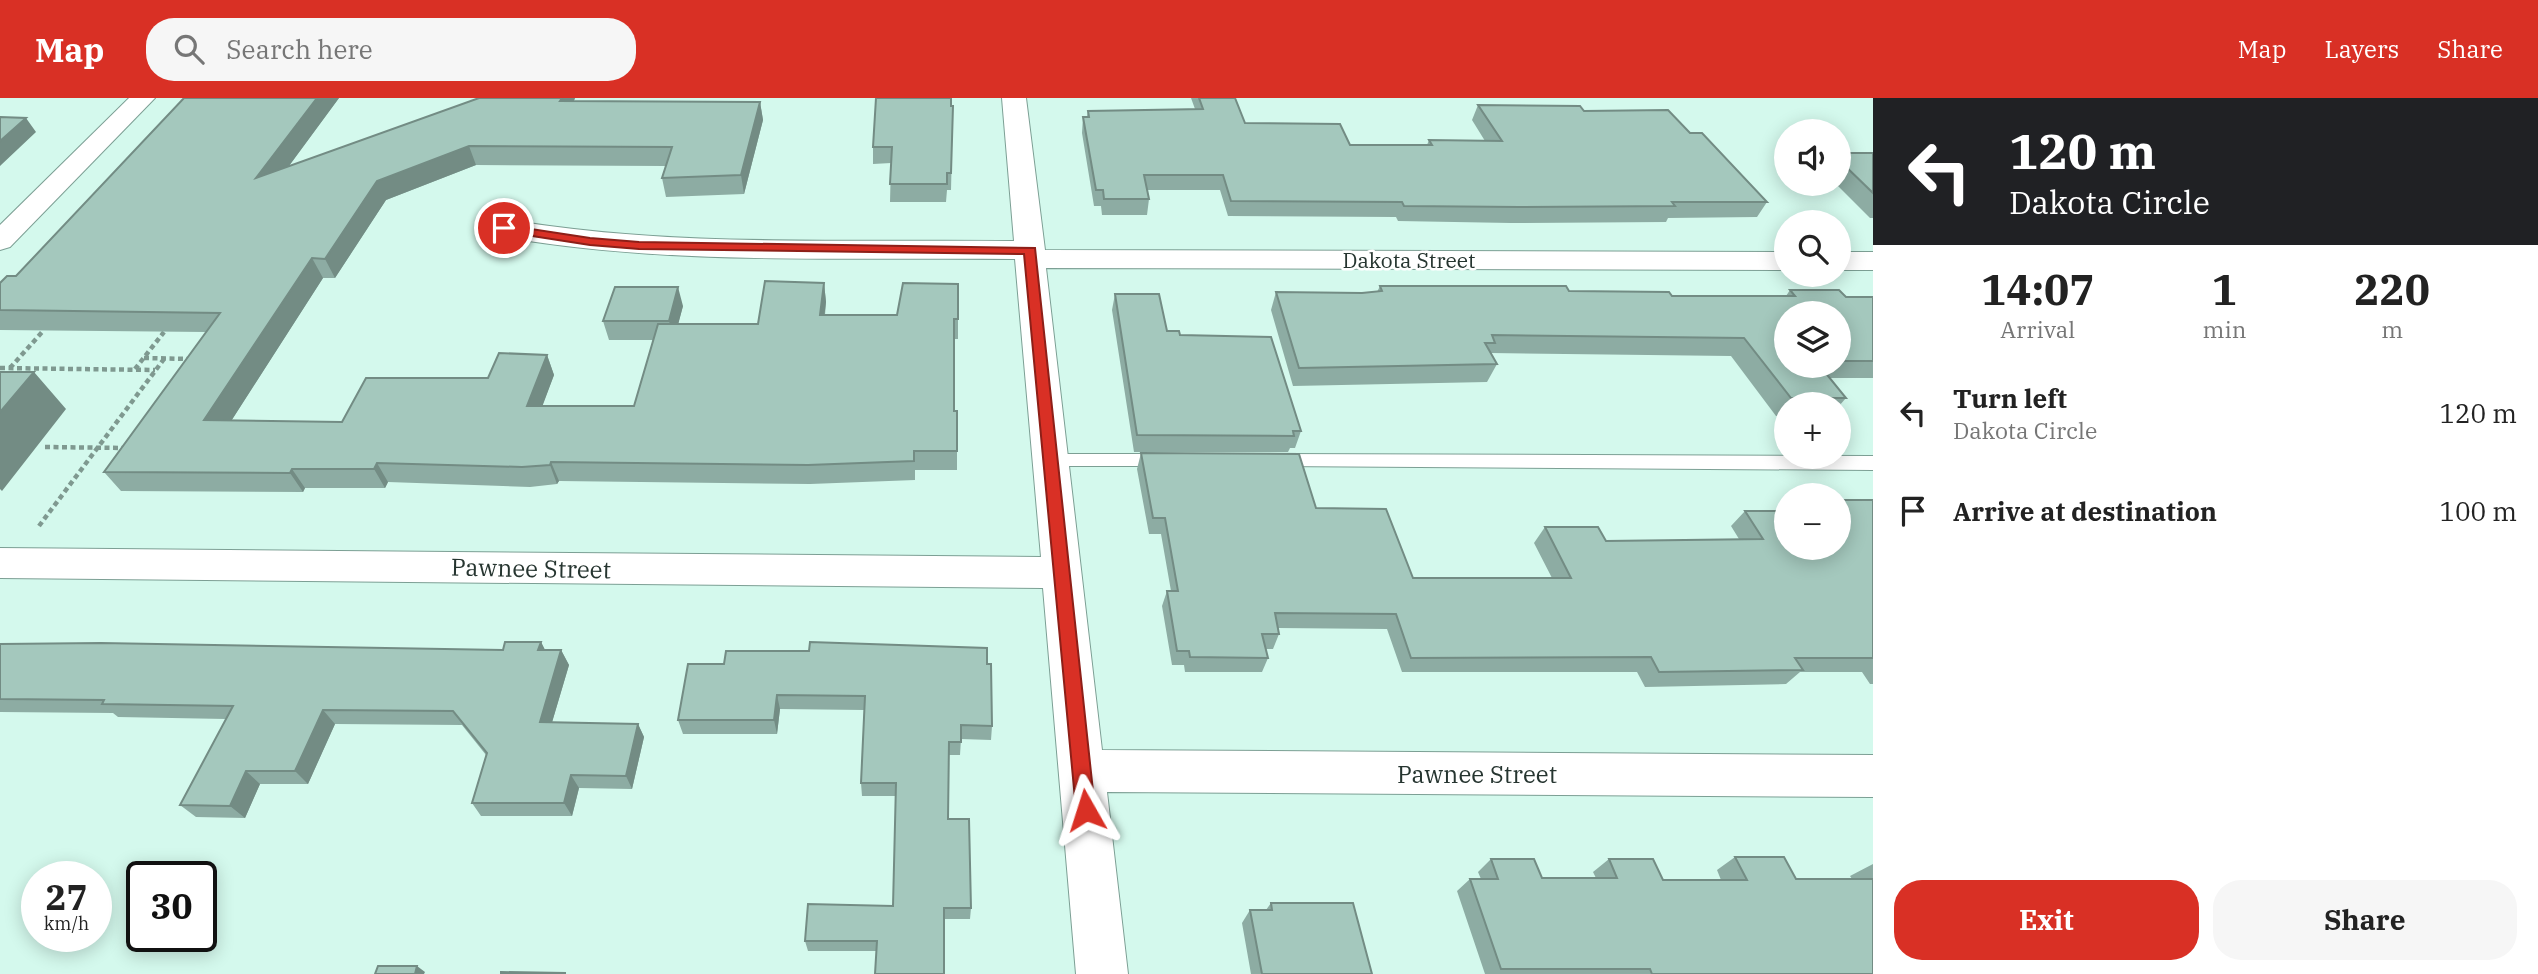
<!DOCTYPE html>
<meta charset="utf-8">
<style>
:root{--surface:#fff;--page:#f6f6f6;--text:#222;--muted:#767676;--accent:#d93025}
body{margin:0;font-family:"IBM Plex Serif",serif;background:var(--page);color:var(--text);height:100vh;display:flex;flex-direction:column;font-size:26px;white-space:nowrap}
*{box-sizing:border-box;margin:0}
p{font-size:23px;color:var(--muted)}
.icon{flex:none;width:38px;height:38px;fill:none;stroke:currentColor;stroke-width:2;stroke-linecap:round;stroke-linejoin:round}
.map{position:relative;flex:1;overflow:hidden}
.sheet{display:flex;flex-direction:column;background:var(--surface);width:665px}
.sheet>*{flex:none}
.top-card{background:#202124;color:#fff;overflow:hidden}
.tools{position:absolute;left:1774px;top:21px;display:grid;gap:14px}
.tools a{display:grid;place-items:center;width:77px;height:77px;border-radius:50%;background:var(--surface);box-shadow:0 4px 18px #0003;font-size:35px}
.speed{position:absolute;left:21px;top:763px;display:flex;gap:14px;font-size:35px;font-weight:700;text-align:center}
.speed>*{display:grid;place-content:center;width:91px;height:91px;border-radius:50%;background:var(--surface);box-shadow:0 4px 18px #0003;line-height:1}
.speed small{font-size:18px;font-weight:400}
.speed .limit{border:4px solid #111;border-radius:10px;background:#fff;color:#111}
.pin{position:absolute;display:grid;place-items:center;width:60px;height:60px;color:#fff;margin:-30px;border:4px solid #fff;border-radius:50%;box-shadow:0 2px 7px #0007}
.me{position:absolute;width:77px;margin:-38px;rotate:354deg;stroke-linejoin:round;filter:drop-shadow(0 0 5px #0008)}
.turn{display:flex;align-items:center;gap:24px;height:147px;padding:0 21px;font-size:32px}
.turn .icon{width:91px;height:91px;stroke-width:2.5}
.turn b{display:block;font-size:49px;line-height:60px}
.eta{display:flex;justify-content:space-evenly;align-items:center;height:119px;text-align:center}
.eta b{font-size:42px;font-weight:700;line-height:49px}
.primary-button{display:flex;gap:14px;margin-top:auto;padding:14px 21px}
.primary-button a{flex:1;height:80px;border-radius:28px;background:var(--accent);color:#fff;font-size:28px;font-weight:700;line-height:80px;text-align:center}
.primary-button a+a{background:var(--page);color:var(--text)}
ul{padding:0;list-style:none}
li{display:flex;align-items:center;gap:21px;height:98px;padding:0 21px}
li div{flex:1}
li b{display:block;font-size:26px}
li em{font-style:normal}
header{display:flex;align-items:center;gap:42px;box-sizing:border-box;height:98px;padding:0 35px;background:var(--accent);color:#fff}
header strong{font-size:33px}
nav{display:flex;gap:38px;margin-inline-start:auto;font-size:24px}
.search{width:490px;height:63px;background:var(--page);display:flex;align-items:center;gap:18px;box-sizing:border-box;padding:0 24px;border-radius:28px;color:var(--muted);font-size:26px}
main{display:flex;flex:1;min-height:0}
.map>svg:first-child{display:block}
</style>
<header>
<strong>Map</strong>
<div class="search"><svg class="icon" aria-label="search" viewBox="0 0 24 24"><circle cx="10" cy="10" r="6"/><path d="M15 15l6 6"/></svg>Search here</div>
<nav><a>Map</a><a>Layers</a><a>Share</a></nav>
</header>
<main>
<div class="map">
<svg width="1873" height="876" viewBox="0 0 1873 876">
<rect width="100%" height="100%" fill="#d4f9ed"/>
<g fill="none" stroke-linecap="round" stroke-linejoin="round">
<g stroke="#7c9f94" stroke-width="2">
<path id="lane" d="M1051 356H1165L1174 362 1165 368H1051L1042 362Z
M1276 356 1873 358V372L1276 368 1267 362Z"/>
</g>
<g stroke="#7c9f94" stroke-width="2">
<path id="street" d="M1002 0H1026L1045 152 1787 154V172L1046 170 1102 652 1873 657V699L1107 694 1128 876H1076L1043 490 0 480V450L1041 459 1015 161C845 159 672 168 504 139L494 136 490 130 494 124 504 121C672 150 844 141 1014 143Z
M1839 154H1873V172H1839Z"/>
</g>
<g stroke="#7c9f94" stroke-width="2">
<path id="secondary" d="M129 0H155L10 149 0 152V127Z"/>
</g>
<path stroke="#7f9990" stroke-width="4.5" stroke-dasharray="5 3.5" stroke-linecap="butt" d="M144 260 192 261
M0 270 155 272
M10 270 44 232
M135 271 164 234
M45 349 126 350
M39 428 164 261"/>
<use href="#lane" fill="#fff" fill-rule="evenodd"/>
<use href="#street" fill="#fff" fill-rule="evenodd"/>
<use href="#secondary" fill="#fff" fill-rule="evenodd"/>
</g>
<path fill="#8daca3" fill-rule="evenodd" d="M184 0H339L289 68 575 0 574 3 760 4 763 22 744 96 666 99 662 80 666 68 476 67 386 102 335 180H323L231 323 342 324 488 280 547 257 554 277 542 308H634L653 242H609L603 223 683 208 678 226H758L824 185 826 204 825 217 958 221V241H954V313H957V372H915V382L810 386 559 383 557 386 530 389 388 384 385 390H305L303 394 121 393 104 374 206 234 0 232V185L16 178Z
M1191 0H1235L1245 25 1350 47H1427L1429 42 1485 43 1472 22 1478 7 1584 13 1690 35 1767 104 1757 119 1668 120 1666 124 1511 125 1398 123 1396 119 1228 118 1220 92H1147L1149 101 1147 117H1102L1101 108H1094L1082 35 1083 19H1087L1088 13 1195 11Z
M951 8H953L951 92H947L946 104H890L891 65 873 66V49Z
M1839 55H1873V120H1870L1836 86H1839Z
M1380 188 1569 193 1672 198H1786L1790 192 1846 199H1873V280H1830L1846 300 1839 308V306H1787V318H1776L1731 258 1491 255 1497 266 1487 284 1293 288 1271 212 1276 194 1362 195 1377 194ZM1839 215V268H1787Z
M1115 196 1167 233 1180 237 1301 333 1295 350H1290L1288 354H1134L1112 212Z
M1141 355 1316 410 1413 480H1552L1534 445 1545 429 1606 443 1739 441 1731 428 1745 413 1839 450V402H1873V586H1870L1862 574H1800L1786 586 1645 589 1637 574H1402L1387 531 1278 530 1279 536 1273 551H1266L1268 560 1262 574H1185L1184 567H1172L1162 508 1167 493H1171L1161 436H1149L1137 371Z
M541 544 545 552H561L569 567 552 624 638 626 644 639 632 691 579 690 572 718H481L472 705 486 657 462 627 335 626 308 686H260L245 720 196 719 180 707 226 621 118 619 113 615 0 614V546L503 552Z
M724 566 992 628 991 642 961 641 960 657H949L948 721 971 810 970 821H944L876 853H808L805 843 893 808 896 698H862L861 685 864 612 780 611 777 636H683L678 622Z
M1735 759 1796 781H1852L1850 778 1873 766V876H1485L1457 793 1470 781H1481L1478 774 1491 761 1542 780H1596L1593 774 1609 761 1663 782H1721L1717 772Z
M1271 805 1372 876H1251L1242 825 1250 812H1266Z"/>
<path fill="#738c84" d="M317 0H339L266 99 256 80Z
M562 0H575L565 22 560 3Z
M760 4 763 22 744 96 741 77Z
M26 20 36 34 0 68V43Z
M469 48 476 67 386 102 335 180 325 161 377 83Z
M312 160 323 180 219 342 204 322Z
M824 185 826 204 822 237 820 217Z
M678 189 683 208 674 242 669 223Z
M547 257 554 277 535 328 527 308Z
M34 274 66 311 2 393 0 391V314Z
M551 364 559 383 557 386 550 367Z
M377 365 388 384 385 390 374 371Z
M292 371 305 390 303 394 290 375Z
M541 544 548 558 538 552Z
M561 552 569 567 548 638 540 624Z
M777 597 780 611 777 636 774 622Z
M323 612 335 626 308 686 295 673Z
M638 626 644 639 632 691 626 678Z
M246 673 260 686 245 720 230 708Z
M571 677 579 690 572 718 564 705Z
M417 868 425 874 424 876H415Z"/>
<path fill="#a4c8bd" stroke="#738c84" stroke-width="2" d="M184 0H317L256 80 479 0H562L560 3 760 4 741 77 662 80 672 49 469 48 377 83 325 161 312 160 204 322 342 324 366 280H488L499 255 547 257 527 308H634L658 226H758L765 183 824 185 820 217H897L903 185 958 186V221H954V313H957V353H914V363L808 367 551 364 550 367 522 369 377 365 374 371H292L290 375 104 374 220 215 0 212V185L7 178H16Z
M876 0H951V8H953L951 75H947V86H890L892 49H873Z
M1199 0H1235L1245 25 1340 26 1350 47H1432L1429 42 1502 43 1478 7 1580 8 1584 13 1668 12 1690 35H1702L1767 104H1672L1675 108 1519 109 1404 108 1402 104 1231 103 1223 77H1144L1149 101H1104L1103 92H1096L1083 19H1089L1088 13 1203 11Z
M0 19 26 20 0 43Z
M1839 55H1873V95L1839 62Z
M1380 188H1566L1569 193 1669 194 1672 198H1795L1790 192H1839L1846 199H1873V263H1839V215H1787V268H1820L1846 300H1791L1744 240 1492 237 1495 245H1485L1497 266 1299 270 1276 194 1362 195 1382 193Z
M615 189H678L669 223H603Z
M1115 196H1159L1167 233H1179L1180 237 1271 239 1301 333H1293L1294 338 1137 337Z
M0 274H34L0 314Z
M1141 355 1299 356 1316 410 1386 411 1413 480H1571L1545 429H1598L1606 443 1763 441 1745 413H1787V450H1839V413H1847L1839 402H1873V560H1795L1803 572 1659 574 1651 559 1411 560 1396 516 1275 515 1279 536H1262L1268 560 1190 559 1189 553H1177L1167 493H1178L1165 420H1153Z
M505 544H541L538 552H561L540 624 638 626 626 678 571 677 564 705H472L487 655 453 613 323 612 295 673H246L230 708 180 707 233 608 102 606 104 602 0 601V546L101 545 503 552Z
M810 544 987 550V566H991L992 628 961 627V644H949L948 721H969L971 810H944V876H875L877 843H805L808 806 893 808 896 685H861L865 598 777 597 774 622H678L688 566H724L726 553H809Z
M1735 759H1784L1796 781H1873V876H1652L1650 871H1501L1470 781H1498L1491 761H1534L1542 780H1617L1609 761H1653L1663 782H1747Z
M1271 805H1353L1372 876H1262L1250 812H1272Z
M378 868H417L415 876H375Z
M501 874 566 875 501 876Z"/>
<path fill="#d93025" stroke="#8d1f18" stroke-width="2" d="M504 127 590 140 639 144 1035 150 1095 712 1093 718 1086 721 1079 718 1076 712 1024 156 639 151 590 147 500 133 498 130Z"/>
<g text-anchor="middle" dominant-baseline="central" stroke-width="5" stroke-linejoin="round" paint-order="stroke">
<g font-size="21" fill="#263530" stroke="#fff">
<text x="1409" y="162">Dakota Street</text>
</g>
<g font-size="24" fill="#263530" stroke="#fff">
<text transform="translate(531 470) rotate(1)">Pawnee Street</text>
<text x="1477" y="676">Pawnee Street</text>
</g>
</g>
</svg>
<div class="tools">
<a><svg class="icon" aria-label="sound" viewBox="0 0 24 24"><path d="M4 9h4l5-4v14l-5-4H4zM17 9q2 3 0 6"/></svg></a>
<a><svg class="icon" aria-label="search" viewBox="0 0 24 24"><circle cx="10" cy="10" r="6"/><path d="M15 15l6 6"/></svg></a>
<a><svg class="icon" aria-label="layers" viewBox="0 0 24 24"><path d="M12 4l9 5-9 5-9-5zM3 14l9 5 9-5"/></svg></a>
<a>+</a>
<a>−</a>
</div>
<div class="speed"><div>27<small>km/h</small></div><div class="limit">30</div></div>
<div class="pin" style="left:504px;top:130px;background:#d93025"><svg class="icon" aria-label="arrive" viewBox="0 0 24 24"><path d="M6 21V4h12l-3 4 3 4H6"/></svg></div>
<svg class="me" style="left:1086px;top:712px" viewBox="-20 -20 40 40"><path d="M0-17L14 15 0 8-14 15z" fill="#d93025" stroke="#fff" stroke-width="4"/></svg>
</div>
<section class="sheet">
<div class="top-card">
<div class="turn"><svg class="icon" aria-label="left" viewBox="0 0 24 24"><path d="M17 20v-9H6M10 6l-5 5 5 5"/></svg><div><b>120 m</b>Dakota Circle</div></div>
</div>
<div class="eta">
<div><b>14:07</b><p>Arrival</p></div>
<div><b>1</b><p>min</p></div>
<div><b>220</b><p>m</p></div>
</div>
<ul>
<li><svg class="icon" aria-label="left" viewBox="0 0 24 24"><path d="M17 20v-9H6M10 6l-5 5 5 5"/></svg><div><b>Turn left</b><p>Dakota Circle</p></div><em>120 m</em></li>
<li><svg class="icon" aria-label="arrive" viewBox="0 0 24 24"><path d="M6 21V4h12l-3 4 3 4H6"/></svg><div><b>Arrive at destination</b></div><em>100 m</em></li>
</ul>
<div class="primary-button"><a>Exit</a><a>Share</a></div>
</section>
</main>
